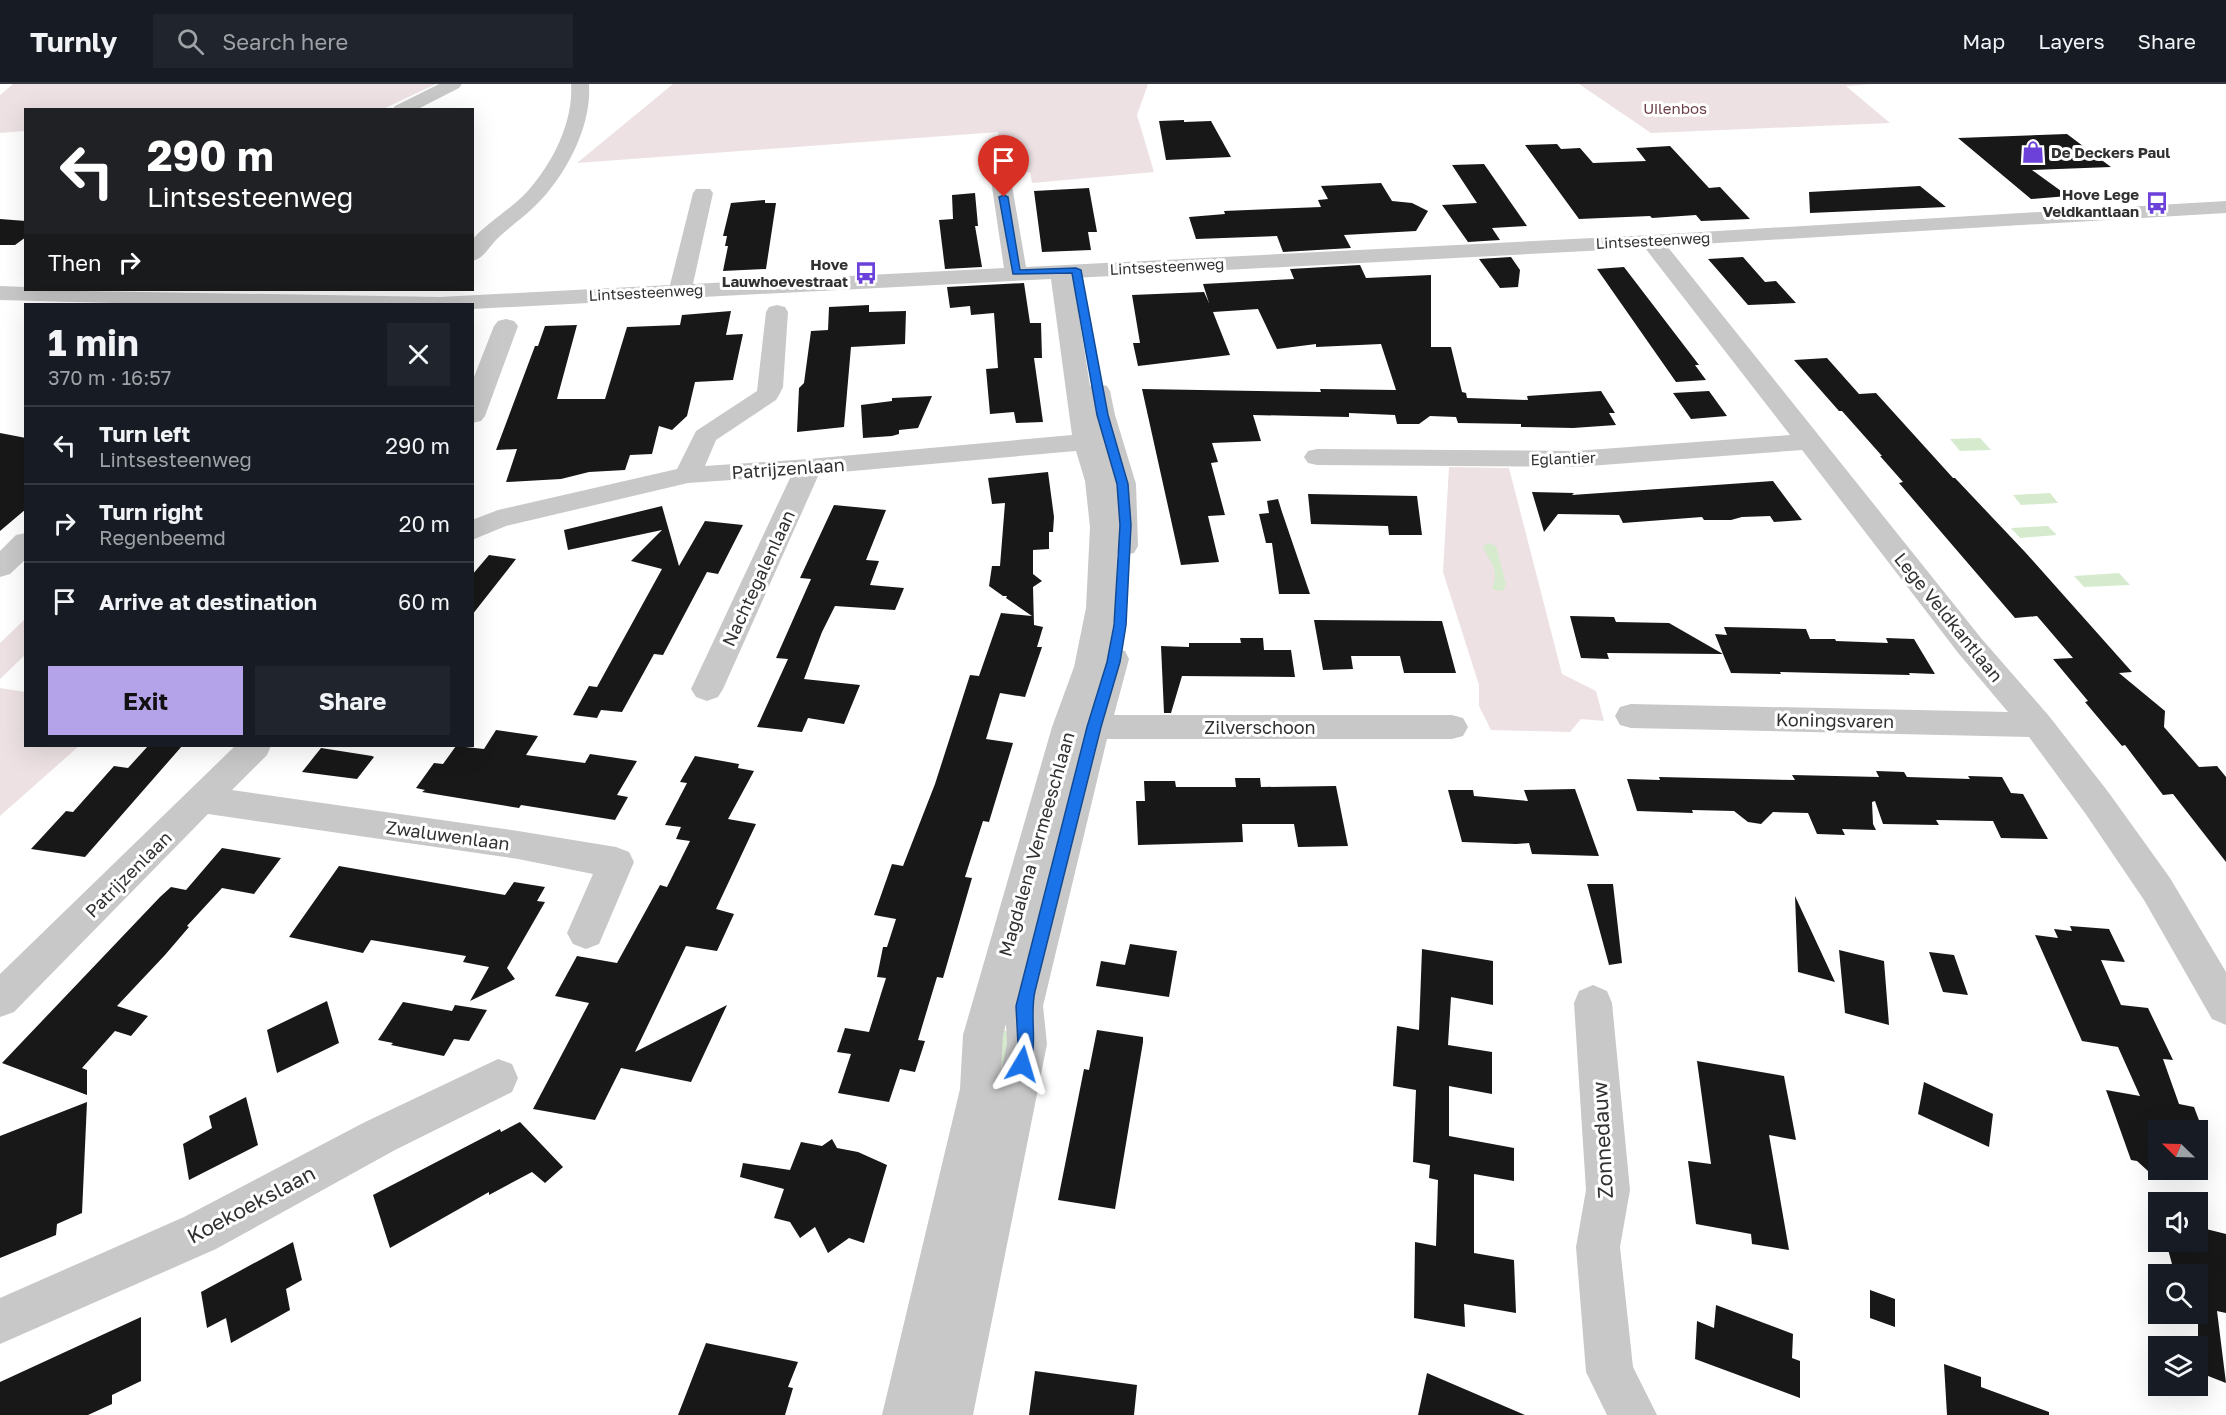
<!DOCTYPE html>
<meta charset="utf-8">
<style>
:root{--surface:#171b24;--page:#20242c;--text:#f1f3f6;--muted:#9ea1a6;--line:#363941;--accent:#b5a3e9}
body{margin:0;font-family:"Golos Text",sans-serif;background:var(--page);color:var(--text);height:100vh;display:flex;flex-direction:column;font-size:22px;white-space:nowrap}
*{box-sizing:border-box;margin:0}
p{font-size:20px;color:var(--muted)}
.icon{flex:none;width:33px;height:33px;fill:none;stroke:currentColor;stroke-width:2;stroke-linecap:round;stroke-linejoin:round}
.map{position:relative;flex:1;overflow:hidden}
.details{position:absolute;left:24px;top:219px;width:450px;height:444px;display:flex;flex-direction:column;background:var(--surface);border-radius:0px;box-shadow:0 6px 24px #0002}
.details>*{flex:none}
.banner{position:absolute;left:24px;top:24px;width:450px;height:183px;border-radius:0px;box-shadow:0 6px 24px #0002;background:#202124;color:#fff;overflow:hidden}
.needle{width:39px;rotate:293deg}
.fabs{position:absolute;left:2148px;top:1036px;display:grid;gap:12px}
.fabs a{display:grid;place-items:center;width:60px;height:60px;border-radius:0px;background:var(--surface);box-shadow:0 6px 24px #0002;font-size:30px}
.pin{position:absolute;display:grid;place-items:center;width:51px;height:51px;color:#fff;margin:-62px -26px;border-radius:50% 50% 50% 0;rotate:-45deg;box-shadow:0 0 6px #0007}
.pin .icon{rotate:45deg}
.me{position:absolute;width:66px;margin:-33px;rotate:7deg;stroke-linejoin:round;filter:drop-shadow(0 0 4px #0008)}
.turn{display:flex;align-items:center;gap:21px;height:126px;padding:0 24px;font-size:27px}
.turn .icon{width:78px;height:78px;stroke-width:2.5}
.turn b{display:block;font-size:42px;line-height:51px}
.then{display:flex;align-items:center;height:57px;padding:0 24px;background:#0003;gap:12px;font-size:22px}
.round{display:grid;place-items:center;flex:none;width:63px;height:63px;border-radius:0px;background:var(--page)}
.overview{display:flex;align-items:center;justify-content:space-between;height:102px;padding:0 24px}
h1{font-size:36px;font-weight:700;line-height:45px}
.cta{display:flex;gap:12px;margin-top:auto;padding:12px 24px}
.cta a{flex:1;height:69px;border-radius:0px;background:var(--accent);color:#111;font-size:24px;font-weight:700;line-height:69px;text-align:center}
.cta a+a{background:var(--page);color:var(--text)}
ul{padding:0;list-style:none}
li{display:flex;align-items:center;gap:18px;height:78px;padding:0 24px;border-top:2px solid var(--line)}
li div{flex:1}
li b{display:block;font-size:22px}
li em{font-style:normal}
header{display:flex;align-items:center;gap:36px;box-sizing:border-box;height:84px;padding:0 30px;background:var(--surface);border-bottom:2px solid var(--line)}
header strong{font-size:28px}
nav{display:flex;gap:33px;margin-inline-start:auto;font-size:21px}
.search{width:420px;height:54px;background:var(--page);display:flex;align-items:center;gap:15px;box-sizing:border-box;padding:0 21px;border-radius:0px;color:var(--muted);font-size:22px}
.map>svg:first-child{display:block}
</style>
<header>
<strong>Turnly</strong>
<div class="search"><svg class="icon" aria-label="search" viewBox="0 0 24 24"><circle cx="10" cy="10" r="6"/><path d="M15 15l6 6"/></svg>Search here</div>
<nav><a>Map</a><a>Layers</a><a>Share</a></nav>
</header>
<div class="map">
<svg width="2226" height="1331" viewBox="0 0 2226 1331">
<rect width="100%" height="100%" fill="#fff"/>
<path fill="#ede1e3" d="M13 0H436L383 25 26 26 25 47 0 49V11Z
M673 0H1148L1137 31 1154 88 1032 99 1030 88 1003 91 998 48 577 79Z
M1579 0H1872L1846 2 1890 39 1651 49Z
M1449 383 1509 384 1562 590 1596 607 1604 637 1581 635 1570 648 1491 646 1479 622V601L1443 488Z
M25 535V571L0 595V559Z
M0 604 25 608 26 662H79L0 732Z"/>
<path fill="#d6ebce" d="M1980 354 1991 366 1960 367 1950 355Z
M2050 409 2058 419 2021 421 2013 411Z
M2048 442 2057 451 2020 454 2011 444Z
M1489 459 1496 462 1506 500 1503 507 1492 505C1500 482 1490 481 1483 462Z
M2119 489 2130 501 2084 503 2074 492Z"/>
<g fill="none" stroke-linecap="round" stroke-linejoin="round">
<path stroke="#d6ebce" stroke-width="11" d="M1000 991 1002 951"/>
</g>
<path fill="#181818" d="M1184 36V38L1211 37 1231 73 1166 76 1159 37Z
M2067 50 2111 83 2032 86 2068 112 2031 115 1958 54Z
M1557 60 1561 65 1580 64 1593 79 1646 77 1636 64 1670 62 1709 104 1720 103 1750 135 1701 137 1696 131 1652 134 1650 132 1579 135 1525 61Z
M1484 80 1527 142 1492 144 1500 156 1468 158 1442 121 1477 119 1452 81Z
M1381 99 1392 117 1412 119 1428 127 1416 147 1344 151 1351 164 1283 168 1277 152 1196 155 1189 133 1225 130 1224 127 1321 123 1318 116 1328 115 1321 102Z
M1920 102 1946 123 1810 129 1809 108Z
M1089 104 1097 148H1088L1091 166 1042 168 1034 107Z
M975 109 978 142H975L982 183 945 185 939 136 953 135 952 111Z
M765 116V119H776L766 185 723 187 728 162H725L727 152H723L731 119Z
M0 135 26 137V153L15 161H0Z
M1511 173 1520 186 1518 203 1500 204 1479 175Z
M1743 173 1765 198 1776 197 1796 219 1748 221 1708 175Z
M1360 181 1366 194 1431 191V263H1451L1462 308 1466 309 1467 314 1528 316 1527 312 1601 307 1615 329H1609L1616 341 1573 344 1521 343V340L1458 339 1456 333 1430 332 1419 340H1397L1395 331 1349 329V333L1253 331 1261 357 1212 359 1218 378 1211 379 1225 431 1208 432 1219 478 1181 481 1142 305 1321 308 1320 305 1396 306 1381 260 1316 263V260L1277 265 1258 225 1213 228 1230 271 1138 282 1133 259H1140L1132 211 1204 208 1209 219 1203 200 1294 195 1290 185Z
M1624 183 1699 281H1695L1706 296 1676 298 1597 185Z
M1024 199 1030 239H1041L1042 274H1034L1043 338 1016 339 1014 328 990 330 986 285 998 284 994 229 971 231 970 222 950 224 947 203Z
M869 221V228L906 227 905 260 851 263 844 343 797 348 799 304 804 299 811 247 828 246 829 223Z
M731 227 726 251 743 250 733 296 695 298 687 332 672 346 659 342 652 370 630 371 625 386 589 388 561 395 506 398 517 365 496 366 535 262H538L545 242 577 241 557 315H605L627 243 680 241 682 231Z
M1827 274 1859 310 1876 309 1953 394H1955L2025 468 2132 588 2119 589 2165 627 2164 643 2199 683 2217 682 2226 693V778L2173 710 2163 711 2125 661 2122 662 2085 618 2088 617 2053 575 2073 574 2037 532 2015 534 1899 399 1903 398 1880 372H1882L1842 327H1839L1794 276Z
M1709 307 1727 332 1691 335 1673 309Z
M932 312 918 344 899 346V350L892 352 863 354 861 321 892 317V314Z
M0 349 26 354V425L0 447Z
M1048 388 1054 433 1053 448H1049V465L1033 466V490L1042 497 1033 503 1034 541 1043 543 1037 563H1042L1025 613 1000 609 986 655 1013 659 989 738 983 737 965 793 972 794 943 894 937 893 918 956 925 957 915 988 900 985 889 1018 838 1009 851 970 837 968 845 944 869 948 886 894 877 893 883 863H887L896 835 874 831 892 780 903 782 935 700 970 591 979 592 1001 529 1032 532 1006 514 1007 512H1003L989 502 992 482H1000L1005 419 992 420 988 394Z
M1773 397 1802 436 1774 438 1770 432 1742 433 1731 436H1704L1702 433 1623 439 1619 431 1558 430 1544 448 1532 408 1574 409 1572 411Z
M1308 410 1417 412 1422 451H1389L1388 442 1311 440Z
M1278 415 1282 428 1310 510H1279L1272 459H1266L1259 430 1269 429 1267 417Z
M834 421 886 426 866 476 879 477 870 501 904 504 895 526 835 522 822 548 804 595 860 601 844 640 808 634 802 648 757 643 788 575 776 574 811 495 800 494Z
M662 422 679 482 705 437 743 441 718 490 707 488 663 571 654 570 622 628 601 626 597 634 573 631 589 602 597 603 662 485 631 477 662 446 568 466 564 446Z
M489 471 516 475 472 531V491Z
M1570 532 1614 533 1616 538 1669 539 1723 570 1715 550 1727 551 1724 543 1806 545 1810 555H1835L1836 557 1888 559 1886 554 1914 555 1935 590 1909 589 1910 591 1780 588 1781 590 1731 589 1723 570 1607 569 1609 575 1581 574Z
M1314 536 1442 537 1456 589H1404L1400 572H1351L1353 585 1323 586Z
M1240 554H1263L1264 566H1291L1295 593 1182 592 1171 629H1164L1161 562 1189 563V559H1241Z
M496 646 538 652 526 671 585 679 590 670 637 677 617 711 628 713 615 736 521 721 519 724 422 708 425 706 416 704 434 679 443 680 456 662 484 665Z
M148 662H182L85 773 31 765 66 727 73 728 114 682 128 684Z
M321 664 372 672 374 673 357 695 302 688Z
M695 672 739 680 738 684 754 687 728 735 756 740 716 825 734 830 717 867 686 862 635 968 727 921 691 998 621 984 595 1036 533 1025 589 919 555 912 577 872 617 879 660 801 667 803 690 757 676 755 681 743 665 741 687 699 680 698Z
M1876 687 1904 688 1907 693 1970 695 1968 692 2002 693 2011 709 2023 710 2048 755 2001 754 1993 737 1936 736 1939 741 1883 740 1875 717 1872 718 1873 740 1876 746 1842 745 1845 751 1817 750 1808 729 1773 728 1761 740 1748 738 1734 727 1692 726 1693 729 1637 727 1627 695 1660 696 1659 693 1795 696 1792 691 1879 693Z
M1235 694H1260L1261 703 1336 702 1348 762 1298 763 1294 740H1242L1243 758 1138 761 1136 717H1145L1144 697H1175L1176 703H1236Z
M1575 705 1599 772 1532 770 1529 759 1516 760 1462 758 1448 706H1473L1474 712 1528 717 1524 706Z
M222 764 281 774 254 810 222 804 187 842 189 843 165 871 117 922 148 932 131 952 115 947 82 984 87 986V1011L2 979 160 813 171 803 186 806Z
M339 782 505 811 514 798 545 803 537 817 545 818 507 884 515 895 470 917 489 883 463 878 466 872 371 856 363 869 289 853Z
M1587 800H1613L1622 879 1609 881Z
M1795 812 1835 898 1798 888Z
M2070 842 2109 845 2125 878 2101 876 2121 921 2148 924 2173 976 2163 975 2179 1020 2194 1023 2208 1060 2198 1058V1047H2158V1086H2179L2182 1093 2148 1087 2137 1077 2131 1076 2106 1006 2140 1012 2118 963 2082 957 2035 851 2058 854 2054 845 2072 847Z
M1130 860 1177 867 1169 913 1096 902 1101 877 1125 881Z
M1422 865 1493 877V921L1451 913 1448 961 1492 968V1010L1449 1002V1052L1514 1064V1097L1474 1090V1169L1514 1176 1516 1229 1464 1220 1465 1243 1414 1234 1415 1158 1436 1162 1438 1096 1429 1094 1430 1081 1413 1078 1416 1006 1393 1002 1397 942 1419 946Z
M1839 866 1884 877 1889 941 1845 929Z
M1929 868 1954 871 1968 911 1943 908Z
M327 917 339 959 277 989 267 946Z
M403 918 452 927 455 921 487 926 469 957 454 955 444 972 391 961 393 959 378 956Z
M1097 946 1143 953V958L1115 1125 1058 1116 1084 985 1089 986Z
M1697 977 1784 992 1796 1056 1769 1051 1789 1166 1752 1160 1751 1150 1696 1140 1688 1077 1711 1080Z
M1924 998 1993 1030 1989 1063 1918 1030Z
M246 1013 258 1061 189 1096 183 1060 212 1044 209 1032Z
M87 1018 82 1129 57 1140 56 1151 0 1174V1052Z
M520 1038 563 1083 545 1099 532 1088 489 1111V1108L390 1164 373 1111 500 1045 501 1048Z
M832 1055 837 1064 858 1068 887 1081 864 1159 849 1154 828 1169 815 1143 800 1154 790 1138 774 1134 784 1105 740 1093 743 1079 790 1086 801 1058 822 1062Z
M2198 1143 2226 1150V1229L2217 1227 2226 1299 2198 1288V1191H2175L2166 1158H2198Z
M293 1158 302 1196 286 1205 290 1226 231 1259 226 1234 207 1244 201 1208Z
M1870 1206 1895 1215V1243L1870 1234Z
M1716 1221 1793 1250 1792 1274 1800 1277V1314L1695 1275 1697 1237 1714 1244Z
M141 1233V1297L112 1311V1320L88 1331H0V1298Z
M706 1259 798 1278 788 1303 793 1304 785 1331H678Z
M1944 1280 1981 1293V1303L2049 1328V1331H1947Z
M1035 1287 1137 1301 1134 1331H1029Z
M1427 1289 1525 1331H1418Z"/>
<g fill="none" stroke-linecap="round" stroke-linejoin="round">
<path fill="#c8c8c8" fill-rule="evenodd" d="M439 0H462L459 4 416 26H392L395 22Z
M571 0H589C592 42 566 91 537 120 525 132 511 142 499 153 490 161 484 175 472 177V156C487 139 506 128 522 113 549 86 574 40 571 0Z
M1001 90 1008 92 1011 96 1026 183 1651 151 2226 117V129L1667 162 1981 554 2049 632 2109 709 2170 794 2226 888V941L2212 935 2144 816 2085 729 2029 653 1631 644 1620 641 1615 632 1620 623 1631 620 2008 628 1959 570 1802 366 1575 383 1317 381 1308 379 1304 373 1308 367 1317 365 1575 367 1790 351 1645 164 1073 194 1090 302 1098 300 1107 302 1110 307 1115 331 1136 400 1138 462 1134 469 1124 471 1117 469 1116 524 1109 566 1114 564 1125 567 1129 575 1114 631H1452L1463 634 1468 643 1463 652 1452 655H1107L1043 922 1047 960 973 1331H882L960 1005 963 951 1052 643 1074 583 1086 524 1090 443 1085 397 1076 367 819 390 723 605 718 613 707 617 696 613 691 605 791 392 688 399 506 442 472 456V436L498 426 677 385 696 347 757 307 766 228 769 223 777 221 785 223 788 228 783 303 779 311 776 316 716 356 705 382 809 375 1072 351 1051 195 472 225V220H152L0 216V202L26 203V206L440 213 670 201 693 109 696 105H710L713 109 693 200 1004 184 991 96 994 92ZM1006 940 1007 960 1001 987 1003 951Z
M506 235 514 237 518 242 485 332 481 337 472 339V298L494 242 498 237Z
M26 449V475L10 490 0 493V467L16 451Z
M235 662H271L267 671 232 706 518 747 616 763 629 768 634 778 599 860 586 865 573 860 567 849 593 790 518 775 208 730 14 928 0 933V890Z
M1593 901 1607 907 1612 919 1630 1106 1620 1163 1633 1283 1657 1331H1607L1586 1288 1576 1163 1586 1106 1574 919 1579 907Z
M498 975 512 980 518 994 512 1008 395 1066 216 1165 0 1260V1214L184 1133 365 1038Z"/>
</g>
<path fill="#1a73e8" stroke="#114b97" stroke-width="1.5" d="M1004 111 1008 113 1020 186 1076 184 1081 186 1108 331 1128 400 1131 441 1126 541 1120 578 1101 643 1035 907C1029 933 1039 960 1028 985L1022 987 1016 985 1014 980 1018 960 1016 922 1087 643 1107 578 1114 541 1120 441 1117 400 1097 331 1072 189 1013 190 999 113Z"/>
<defs>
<g id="shop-bare" transform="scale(1.8)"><path d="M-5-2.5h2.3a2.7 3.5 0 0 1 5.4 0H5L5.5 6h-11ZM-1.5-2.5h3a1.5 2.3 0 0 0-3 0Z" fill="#6c41da" stroke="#fff" stroke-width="2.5" paint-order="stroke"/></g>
<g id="bus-bare" transform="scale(1.8)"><path d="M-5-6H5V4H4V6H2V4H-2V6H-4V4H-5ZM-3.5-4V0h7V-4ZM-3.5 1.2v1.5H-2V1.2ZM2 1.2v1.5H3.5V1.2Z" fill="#6c41da" stroke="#fff" stroke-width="2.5" paint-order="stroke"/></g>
</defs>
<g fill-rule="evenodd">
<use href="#shop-bare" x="2033" y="68"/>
<use href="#bus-bare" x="2157" y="119"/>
<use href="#bus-bare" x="866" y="189"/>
</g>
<g text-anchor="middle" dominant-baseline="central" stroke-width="6" stroke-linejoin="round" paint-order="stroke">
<g font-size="15" fill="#6b4146" stroke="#fff">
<text x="1675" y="24">Uilenbos</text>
</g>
<g font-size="15" font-weight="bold" fill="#313131" stroke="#fff" text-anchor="end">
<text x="2051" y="68" text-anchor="start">De Deckers Paul</text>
<text x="2139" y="110">Hove Lege<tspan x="2139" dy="17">Veldkantlaan</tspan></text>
<text x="848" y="180">Hove<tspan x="848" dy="17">Lauwhoevestraat</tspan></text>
</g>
<g font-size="15" fill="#313131" stroke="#fff">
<text transform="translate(1653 156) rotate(-3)">Lintsesteenweg</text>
<text transform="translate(1167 182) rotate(-3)">Lintsesteenweg</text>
<text transform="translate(646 208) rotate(-3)">Lintsesteenweg</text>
<text transform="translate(1563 374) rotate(-2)">Eglantier</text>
</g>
<g font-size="18" fill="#313131" stroke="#fff">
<text transform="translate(788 384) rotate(-4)">Patrijzenlaan</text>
<text transform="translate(758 494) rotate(-65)">Nachtegalenlaan</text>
<text transform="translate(1949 533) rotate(51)">Lege Veldkantlaan</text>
<text transform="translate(1835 636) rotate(1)">Koningsvaren</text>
<text x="1260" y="643">Zilverschoon</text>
<text transform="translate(448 751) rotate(8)">Zwaluwenlaan</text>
<text transform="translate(1036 760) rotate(-74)">Magdalena Vermeeschlaan</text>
<text transform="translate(128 790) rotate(-45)">Patrijzenlaan</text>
</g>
<g font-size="21" fill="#313131" stroke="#fff">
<text transform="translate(1602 1056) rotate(-93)">Zonnedauw</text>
<text transform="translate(251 1120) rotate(-28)">Koekoekslaan</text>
</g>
</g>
</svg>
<div class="fabs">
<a><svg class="needle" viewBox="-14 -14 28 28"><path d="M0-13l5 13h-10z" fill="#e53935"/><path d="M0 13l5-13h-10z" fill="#9ea1a6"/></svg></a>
<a><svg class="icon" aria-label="sound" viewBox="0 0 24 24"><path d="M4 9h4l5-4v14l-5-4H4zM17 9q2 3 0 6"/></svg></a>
<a><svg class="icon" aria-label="search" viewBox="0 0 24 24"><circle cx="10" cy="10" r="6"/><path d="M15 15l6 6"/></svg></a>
<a><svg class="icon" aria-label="layers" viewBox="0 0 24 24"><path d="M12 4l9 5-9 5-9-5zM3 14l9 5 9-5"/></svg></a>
</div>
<div class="pin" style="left:1004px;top:113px;background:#d93025"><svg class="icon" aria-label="arrive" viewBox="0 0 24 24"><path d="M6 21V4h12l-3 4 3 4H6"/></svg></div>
<svg class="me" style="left:1022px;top:980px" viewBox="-20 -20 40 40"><path d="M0-17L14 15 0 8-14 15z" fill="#1a73e8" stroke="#fff" stroke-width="4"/></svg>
<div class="banner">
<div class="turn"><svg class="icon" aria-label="left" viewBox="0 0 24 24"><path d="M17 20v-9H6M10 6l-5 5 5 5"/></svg><div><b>290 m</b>Lintsesteenweg</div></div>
<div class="then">Then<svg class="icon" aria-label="right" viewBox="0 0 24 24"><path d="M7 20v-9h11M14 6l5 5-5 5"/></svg></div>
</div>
<section class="details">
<div class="overview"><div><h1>1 min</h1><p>370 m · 16:57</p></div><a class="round"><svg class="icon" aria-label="close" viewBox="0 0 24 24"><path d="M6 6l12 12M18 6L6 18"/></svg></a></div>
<ul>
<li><svg class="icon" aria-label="left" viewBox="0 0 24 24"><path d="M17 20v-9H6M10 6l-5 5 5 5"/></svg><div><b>Turn left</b><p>Lintsesteenweg</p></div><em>290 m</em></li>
<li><svg class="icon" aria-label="right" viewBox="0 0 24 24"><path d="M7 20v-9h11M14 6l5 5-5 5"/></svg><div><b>Turn right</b><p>Regenbeemd</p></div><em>20 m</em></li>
<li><svg class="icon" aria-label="arrive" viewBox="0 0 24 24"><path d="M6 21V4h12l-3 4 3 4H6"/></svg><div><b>Arrive at destination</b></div><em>60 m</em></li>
</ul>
<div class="cta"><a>Exit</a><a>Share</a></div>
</section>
</div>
